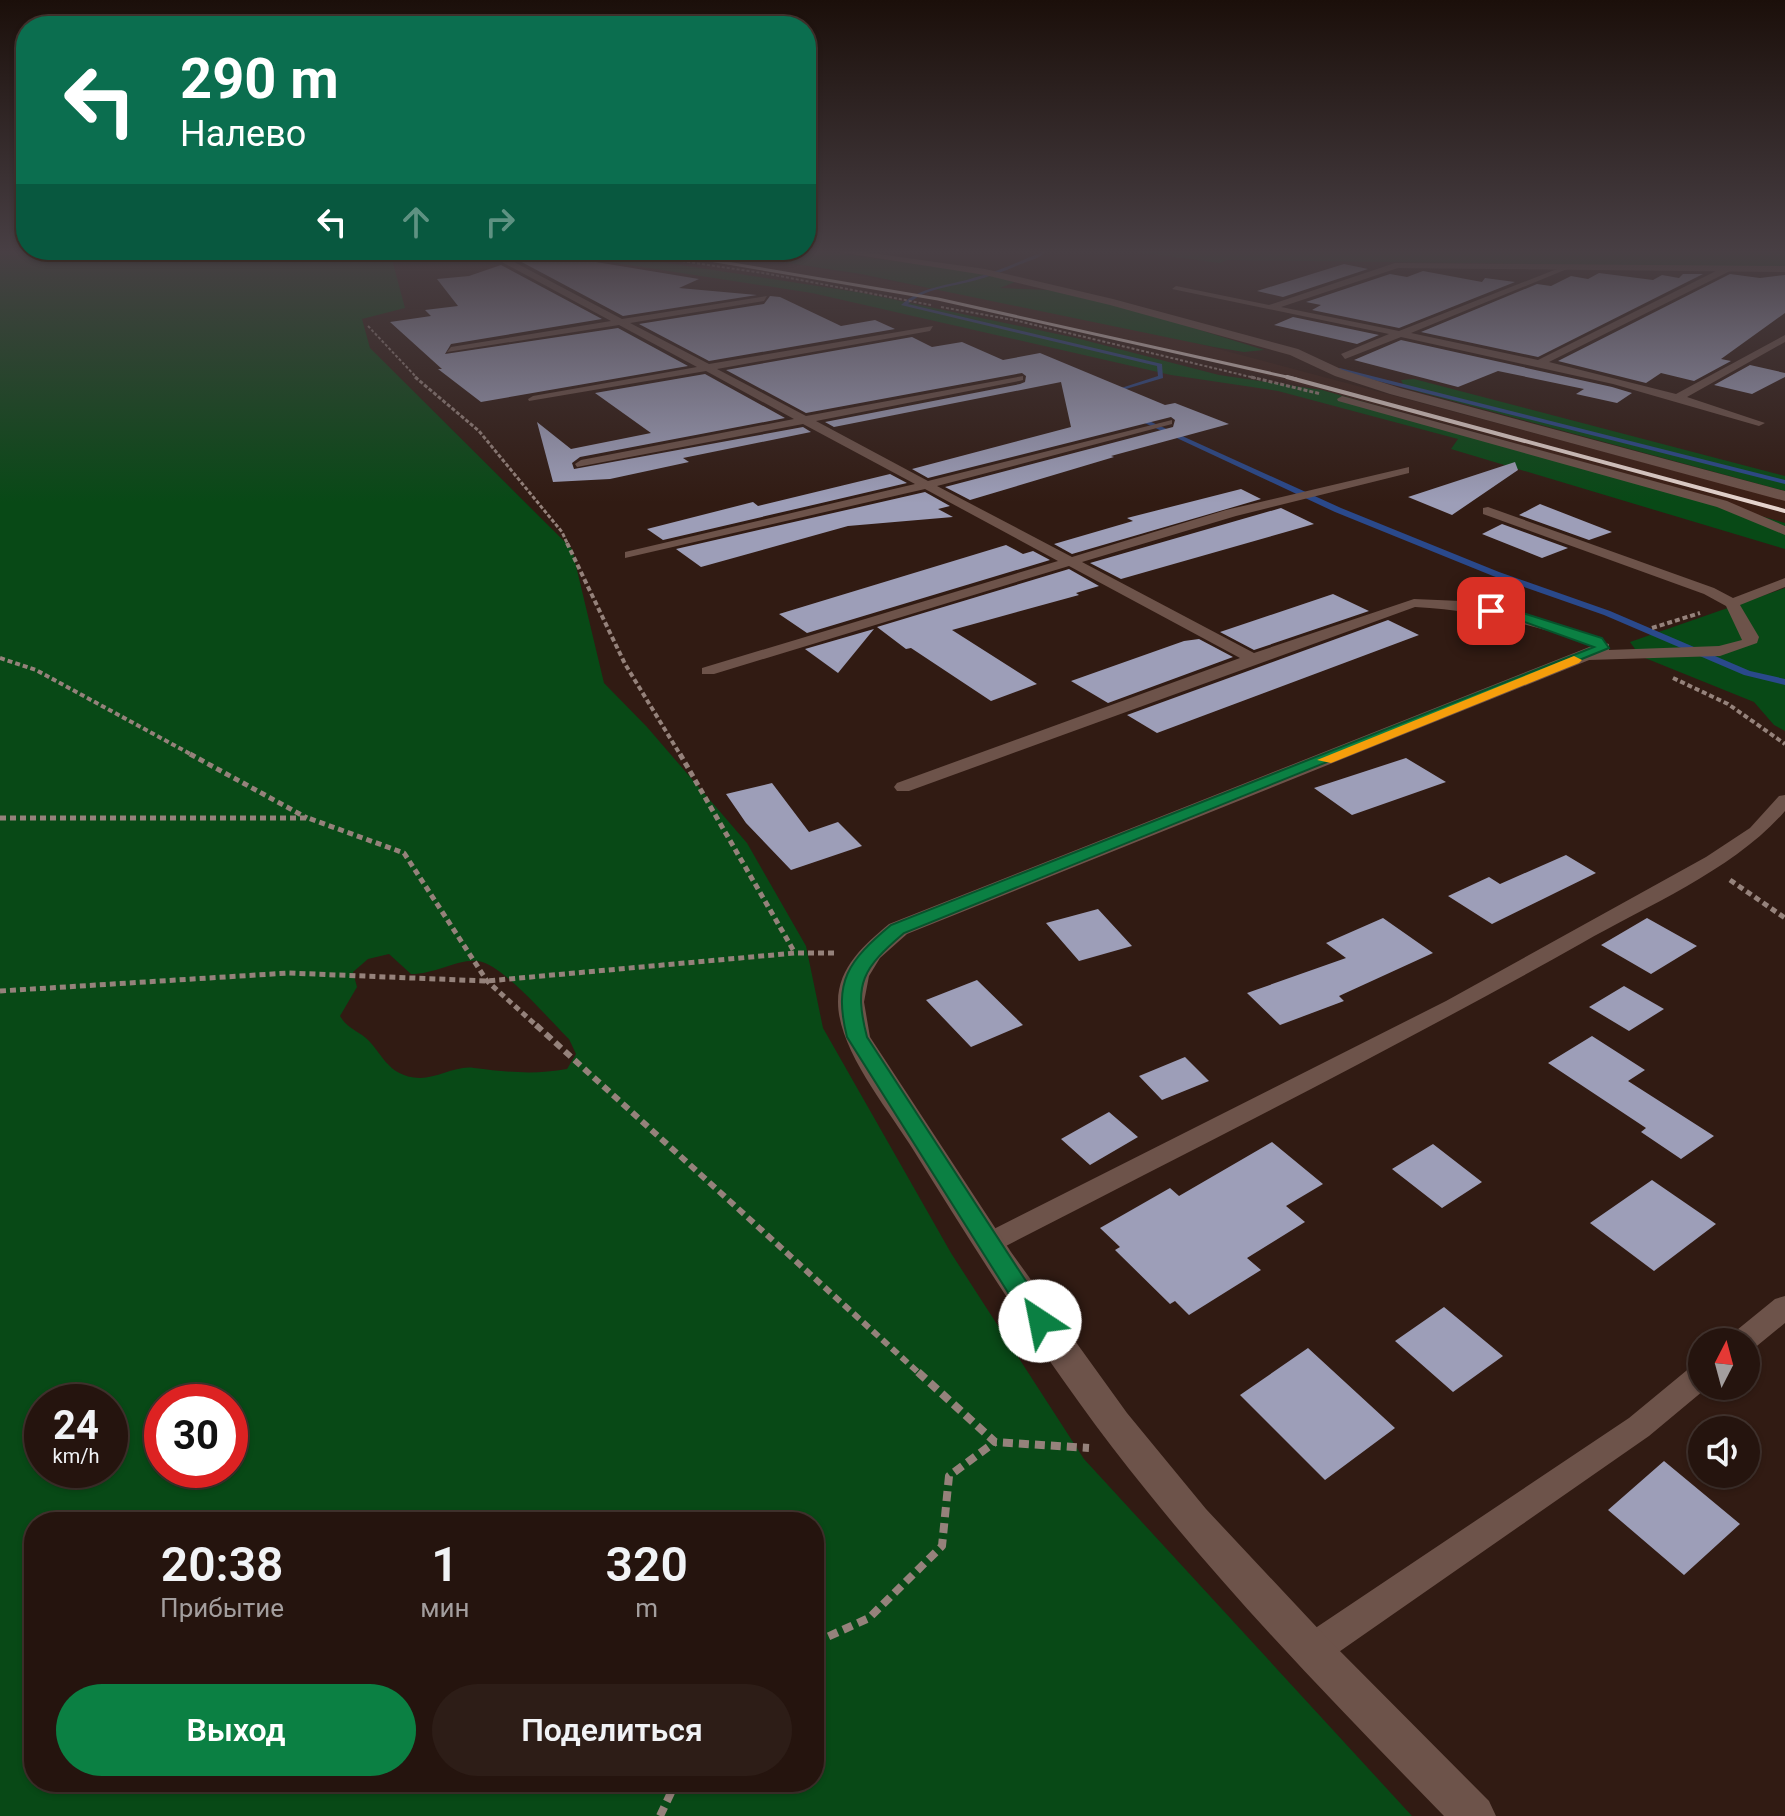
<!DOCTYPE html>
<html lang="ru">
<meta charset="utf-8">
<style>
:root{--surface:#25140e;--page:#2d1d17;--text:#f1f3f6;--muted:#a39e9e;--line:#42332e;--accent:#0b8043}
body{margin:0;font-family:Roboto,sans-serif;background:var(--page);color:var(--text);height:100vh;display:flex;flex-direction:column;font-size:30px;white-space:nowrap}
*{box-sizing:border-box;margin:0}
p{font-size:26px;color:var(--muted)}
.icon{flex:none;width:44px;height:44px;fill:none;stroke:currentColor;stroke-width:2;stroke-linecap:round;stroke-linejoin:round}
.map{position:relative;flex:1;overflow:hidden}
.side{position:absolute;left:24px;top:1512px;width:800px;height:280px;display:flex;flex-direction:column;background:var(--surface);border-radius:32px;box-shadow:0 2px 6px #0004,0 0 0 2px var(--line)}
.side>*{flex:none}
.top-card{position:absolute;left:16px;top:16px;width:800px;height:244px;border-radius:32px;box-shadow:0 2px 6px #0004,0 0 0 2px var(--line);background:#0b6e4f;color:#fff;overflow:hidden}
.needle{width:52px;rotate:6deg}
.buttons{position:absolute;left:1688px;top:1328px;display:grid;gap:16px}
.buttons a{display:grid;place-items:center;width:72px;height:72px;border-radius:50%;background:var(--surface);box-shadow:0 2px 6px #0004,0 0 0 2px var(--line);font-size:40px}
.speed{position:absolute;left:24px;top:1384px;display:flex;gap:16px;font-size:40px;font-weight:700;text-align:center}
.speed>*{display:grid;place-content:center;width:104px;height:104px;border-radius:50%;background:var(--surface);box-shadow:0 2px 6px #0004,0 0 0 2px var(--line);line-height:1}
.speed small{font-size:20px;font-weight:400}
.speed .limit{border:12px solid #d22;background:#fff;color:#111}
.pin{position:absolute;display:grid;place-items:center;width:68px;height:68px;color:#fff;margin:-34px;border-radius:16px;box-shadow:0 4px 12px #0006}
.me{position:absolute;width:88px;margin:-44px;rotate:326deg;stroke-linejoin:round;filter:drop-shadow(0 0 6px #0008)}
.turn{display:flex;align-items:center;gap:28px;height:168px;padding:0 32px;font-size:36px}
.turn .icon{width:104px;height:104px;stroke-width:2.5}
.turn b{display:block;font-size:56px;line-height:68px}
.lanes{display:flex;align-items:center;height:76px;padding:0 32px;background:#0003;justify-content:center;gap:40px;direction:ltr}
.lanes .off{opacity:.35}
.eta{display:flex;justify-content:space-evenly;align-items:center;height:136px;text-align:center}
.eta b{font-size:48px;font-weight:600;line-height:56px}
.button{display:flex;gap:16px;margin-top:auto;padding:16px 32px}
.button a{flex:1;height:92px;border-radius:48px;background:var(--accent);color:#fff;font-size:32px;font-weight:600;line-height:92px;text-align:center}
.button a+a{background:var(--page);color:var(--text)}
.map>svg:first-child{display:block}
</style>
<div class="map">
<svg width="1785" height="1816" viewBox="0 0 1785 1816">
<rect width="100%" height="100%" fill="#311b13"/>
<path fill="#3c1f15" d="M629 250H702L772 260 963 294 1181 339 1785 500V523L1467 429 1207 360 942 302Z"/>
<path fill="#084916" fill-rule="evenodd" d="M0 249 428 250 391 256 405 308 362 319 370 348 572 549 604 683 647 727 747 843 806 946 823 1028 951 1253 1084 1459 1412 1816H0ZM389 954 411 974C435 974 460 958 478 961 503 964 550 1021 569 1039L576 1054 567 1069C534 1075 507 1072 474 1068 457 1065 438 1078 420 1078 385 1077 382 1049 362 1035 352 1028 347 1027 340 1016L357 987 353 972 368 959ZM42 1402H110V1470H42ZM162 1402H230V1470H162ZM34 1522H814V1782H34Z
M807 249 982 273 1015 282 1000 288 1049 290 1136 310 1264 350 1244 352 1214 347 861 274 702 250Z
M1112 249H1785V267L1227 260 1220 263Z
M532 250H582L863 293 1076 338 1219 375 1322 390 1785 523V549L1451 449 1458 439 1278 391 1171 375 812 293Z
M1414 379 1785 476V491L1405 388 1401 380Z
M1785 588V731L1774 725 1754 702 1640 656 1630 642Z"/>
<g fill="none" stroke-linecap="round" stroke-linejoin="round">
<path fill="#2a498b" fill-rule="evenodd" d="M1044 249H1048C1042 258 1031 260 1021 264 1005 271 989 277 973 281 950 287 926 288 908 304L1162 364 1163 378 1109 394V392L1158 376 1157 366 901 305C921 286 948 286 973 278 996 272 1018 262 1040 253Z
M1340 368 1785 480V484L1338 371 1337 370Z
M1134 416H1138L1341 508 1499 572 1610 611 1750 671 1785 679V685L1744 675 1604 615 1493 576 1335 512 1134 418Z"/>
</g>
<path fill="#9d9eb8" d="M535 252 699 279 679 288 757 295 623 316 516 259Z
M1344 264 1368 269 1283 297 1257 291Z
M501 265 602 319 451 344 445 354 618 328 688 366 481 402 438 369H442L390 322 431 316 425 310 458 306 437 279 469 276Z
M1423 271 1482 282 1485 278 1515 282 1399 328 1312 310 1321 305 1306 302 1390 274 1407 277Z
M1599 273 1653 280 1662 275 1679 278 1683 274H1703L1538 357 1421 332 1537 284 1551 286 1571 276 1588 279Z
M1730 274 1760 278 1785 275V313L1721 359 1731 361 1694 381 1661 373 1646 383 1558 361Z
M770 296 780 297 841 326 875 320 895 329 709 361 639 324 764 304Z
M1293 317 1379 335 1357 344 1274 325Z
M912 337 932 347 962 342 1003 360 1040 353 1165 405 1175 403 1229 424 1111 456 1114 457 970 500 945 487 1173 427 1175 420 1171 417 928 478 912 469 1071 427 1061 382 834 427 825 422 1020 384 1025 382 1026 376 1022 373 806 413 726 370Z
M1401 340 1612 387 1632 393 1617 403 1576 394 1584 389 1498 371 1458 387 1354 360Z
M1750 365 1785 373V377L1752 394 1714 385Z
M705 374 785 418 580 457 572 463 574 469 803 427 811 432 683 458 689 462 610 479 553 482 537 422 571 449 651 433 595 393Z
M1515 462 1518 470 1452 515 1408 497Z
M890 474 907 483 663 540 647 529 753 502 758 506Z
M1241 489 1261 499 1072 554 1054 544 1133 521 1127 518Z
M925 492 950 506 938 509 953 517 848 526 701 567 676 549Z
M1540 504 1612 532 1589 540 1519 515Z
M1281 508 1314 524 1121 579 1090 563Z
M1502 524 1568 548 1542 558 1482 534Z
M1006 545 1023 554 1033 551 1050 560 807 633 779 614Z
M1069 569 1099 586 1076 593 1079 595 952 630 1037 684 991 701 911 648 906 649 877 627Z
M1333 594 1369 611 1254 650 1220 632Z
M1388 620 1419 635 1157 733 1127 715Z
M874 629 838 673 805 649Z
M1199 639 1233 657 1108 703 1071 681 1184 641Z
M1406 758 1446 782 1352 815 1314 788Z
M772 783 809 832 838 822 862 846 791 870 746 823 726 794Z
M1566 855 1596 873 1492 924 1448 896 1489 877 1500 884Z
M1098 909 1132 946 1079 961 1046 923Z
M1383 918 1433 953 1339 996 1344 1001 1280 1025 1247 993 1346 958 1326 943Z
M1647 918 1697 946 1651 974 1601 945Z
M977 980 1023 1025 971 1047 926 1000Z
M1624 986 1664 1009 1629 1031 1589 1007Z
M1592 1036 1645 1070 1628 1081 1714 1136 1681 1159 1641 1132 1646 1128 1548 1063Z
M1185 1057 1209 1081 1162 1100 1139 1076Z
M1109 1112 1138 1137 1090 1165 1061 1139Z
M1272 1142 1323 1184 1286 1206 1305 1222 1247 1258 1261 1270 1189 1315 1175 1301 1170 1304 1115 1250 1120 1247 1100 1228 1170 1188 1179 1196Z
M1433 1144 1482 1182 1442 1208 1392 1169Z
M1652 1180 1716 1224 1654 1271 1590 1223Z
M1444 1307 1503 1356 1453 1392 1395 1341Z
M1308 1348 1395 1428 1325 1480 1240 1395Z
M1664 1461 1740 1524 1684 1575 1608 1510Z"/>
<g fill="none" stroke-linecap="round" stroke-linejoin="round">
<path stroke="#95827b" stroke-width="2" stroke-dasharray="3 2" stroke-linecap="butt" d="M608 250 769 274 931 305
M941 307 1014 320 1259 379
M368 326 418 379"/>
<path stroke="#95827b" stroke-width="3" stroke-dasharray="4 2" stroke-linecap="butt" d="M415 377 479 431 562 532 568 545
M1251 377 1321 394"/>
<path stroke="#95827b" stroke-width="4" stroke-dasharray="5 3" stroke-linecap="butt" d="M567 543 625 664 681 756
M1652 628 1700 613
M0 658 36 670 194 756
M1673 678 1728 704 1785 744"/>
<path stroke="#95827b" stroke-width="5" stroke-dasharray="6 4" stroke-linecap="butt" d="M190 754 307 818
M680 754 795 953
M0 818H308L404 853 487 981 538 1027
M1730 880 1785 918
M0 991 288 973 487 981 795 953H836"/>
<path stroke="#95827b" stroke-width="6" stroke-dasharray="8 5" stroke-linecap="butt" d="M536 1025 920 1374"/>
<path stroke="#95827b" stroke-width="8" stroke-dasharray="10 6" stroke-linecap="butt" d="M918 1372 995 1442 1089 1448
M814 1643 869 1618 942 1546 949 1476 995 1442
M660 1816 676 1782"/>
<path fill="#6d534a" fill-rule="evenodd" d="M503 256 622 319 767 296 764 301 630 323 709 364 933 326 930 331 717 369 806 416 1023 376V380L1019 381 816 421 928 481 1172 420V424L937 486 1072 557 1226 510 1409 467V473L1236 516 1082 562 1254 653 1414 599 1461 601 1521 612 1602 638 1608 650 1719 646 1742 640 1726 606 1704 594 1483 514V508L1488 507 1714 588 1733 598 1785 578V587L1740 605 1759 637 1757 643 1720 656 1588 660 1580 655 1596 650 1592 644C1532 625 1478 610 1415 607L909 791H897L894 787 897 783 1240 658 1069 566 714 674H702V668L1058 561 925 489 625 558V552L915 484 803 424 577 467 575 464 581 460 794 419 706 371 529 401 528 399 533 396 697 367 619 325 447 352 451 347 611 321 500 261Z
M1395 263 1398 268 1281 307 1399 331 1567 265V269L1411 333 1538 360 1726 266H1732V270L1549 362 1676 394 1785 335V342L1687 397 1765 423 1759 426 1613 384 1401 337 1345 359 1341 354 1389 334 1172 289 1176 286 1269 305Z
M1342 396 1727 501 1785 526V535L1717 507 1338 401 1337 399Z
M1785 795V811C1735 869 1649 905 1582 943 1390 1051 1192 1150 996 1251L987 1254 978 1251 974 1244 978 1237 1446 1001 1706 857 1750 828 1779 796Z
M1785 1296V1323L1752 1350 1746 1352V1342H1728L1732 1334 1775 1299Z
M1702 1363V1386H1709L1649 1436 1323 1663 1311 1668 1299 1663 1294 1651 1299 1639 1629 1418 1692 1366Z"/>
<path fill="#6d534a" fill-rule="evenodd" d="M819 249H843L985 269 1113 299 1298 349 1343 370 1400 388 1785 491V501L1390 394 1335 376 1290 355 1110 305 985 275Z
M1395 263 1785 266V272L1391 268Z
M1602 642 1609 644V652L907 934 880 958 869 976 864 1002 870 1037 1011 1252 1127 1413 1206 1509 1325 1636 1489 1801 1496 1816H1444C1341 1710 1238 1605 1146 1490 1060 1384 986 1267 914 1151 889 1110 838 1050 838 1002 838 967 865 944 889 924Z"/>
<path stroke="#e4d3cd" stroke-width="3" d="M651 250 938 299 1296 379"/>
<path stroke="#e4d3cd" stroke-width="4" d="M1287 377 1785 511"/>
</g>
<linearGradient id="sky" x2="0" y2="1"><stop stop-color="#1b0f0a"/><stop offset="0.5" stop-color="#483f44"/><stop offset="1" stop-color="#483f44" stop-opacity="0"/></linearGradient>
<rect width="1785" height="503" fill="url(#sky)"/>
<path fill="#0b8043" stroke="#07532c" stroke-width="2" d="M1491 607 1526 614 1602 638 1609 648 904 933C863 968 853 983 867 1037L1052 1321 1048 1329 1040 1332 1031 1329 847 1037C833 981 848 961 891 925L1594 647 1519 620 1486 614V608Z"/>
<path fill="#f59e0b" d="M1574 656 1582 660 1579 663 1331 763 1317 760Z"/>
</svg>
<div class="buttons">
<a><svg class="needle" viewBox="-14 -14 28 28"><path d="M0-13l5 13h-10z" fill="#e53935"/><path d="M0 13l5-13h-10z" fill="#a39e9e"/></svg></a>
<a><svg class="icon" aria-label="sound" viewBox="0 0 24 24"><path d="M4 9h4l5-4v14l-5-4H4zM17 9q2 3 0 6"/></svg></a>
</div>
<div class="speed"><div>24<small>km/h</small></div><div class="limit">30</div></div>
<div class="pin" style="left:1491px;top:611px;background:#d93025"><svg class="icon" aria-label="arrive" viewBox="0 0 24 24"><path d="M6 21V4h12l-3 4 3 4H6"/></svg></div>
<svg class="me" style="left:1040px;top:1321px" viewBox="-20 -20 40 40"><circle r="19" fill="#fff"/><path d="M0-13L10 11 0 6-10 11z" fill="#0b8043"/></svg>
<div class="top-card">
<div class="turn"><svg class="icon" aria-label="left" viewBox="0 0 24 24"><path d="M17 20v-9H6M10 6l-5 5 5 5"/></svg><div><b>290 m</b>Налево</div></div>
<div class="lanes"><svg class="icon" aria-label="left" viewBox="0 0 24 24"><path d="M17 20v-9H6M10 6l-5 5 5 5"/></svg><svg class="icon off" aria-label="ahead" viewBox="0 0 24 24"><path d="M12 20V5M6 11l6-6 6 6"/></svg><svg class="icon off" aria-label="right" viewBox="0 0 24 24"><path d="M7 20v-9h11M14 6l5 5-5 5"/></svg></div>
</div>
<section class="side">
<div class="eta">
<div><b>20:38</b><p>Прибытие</p></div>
<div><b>1</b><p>мин</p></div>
<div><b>320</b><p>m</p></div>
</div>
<div class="button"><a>Выход</a><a>Поделиться</a></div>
</section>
</div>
